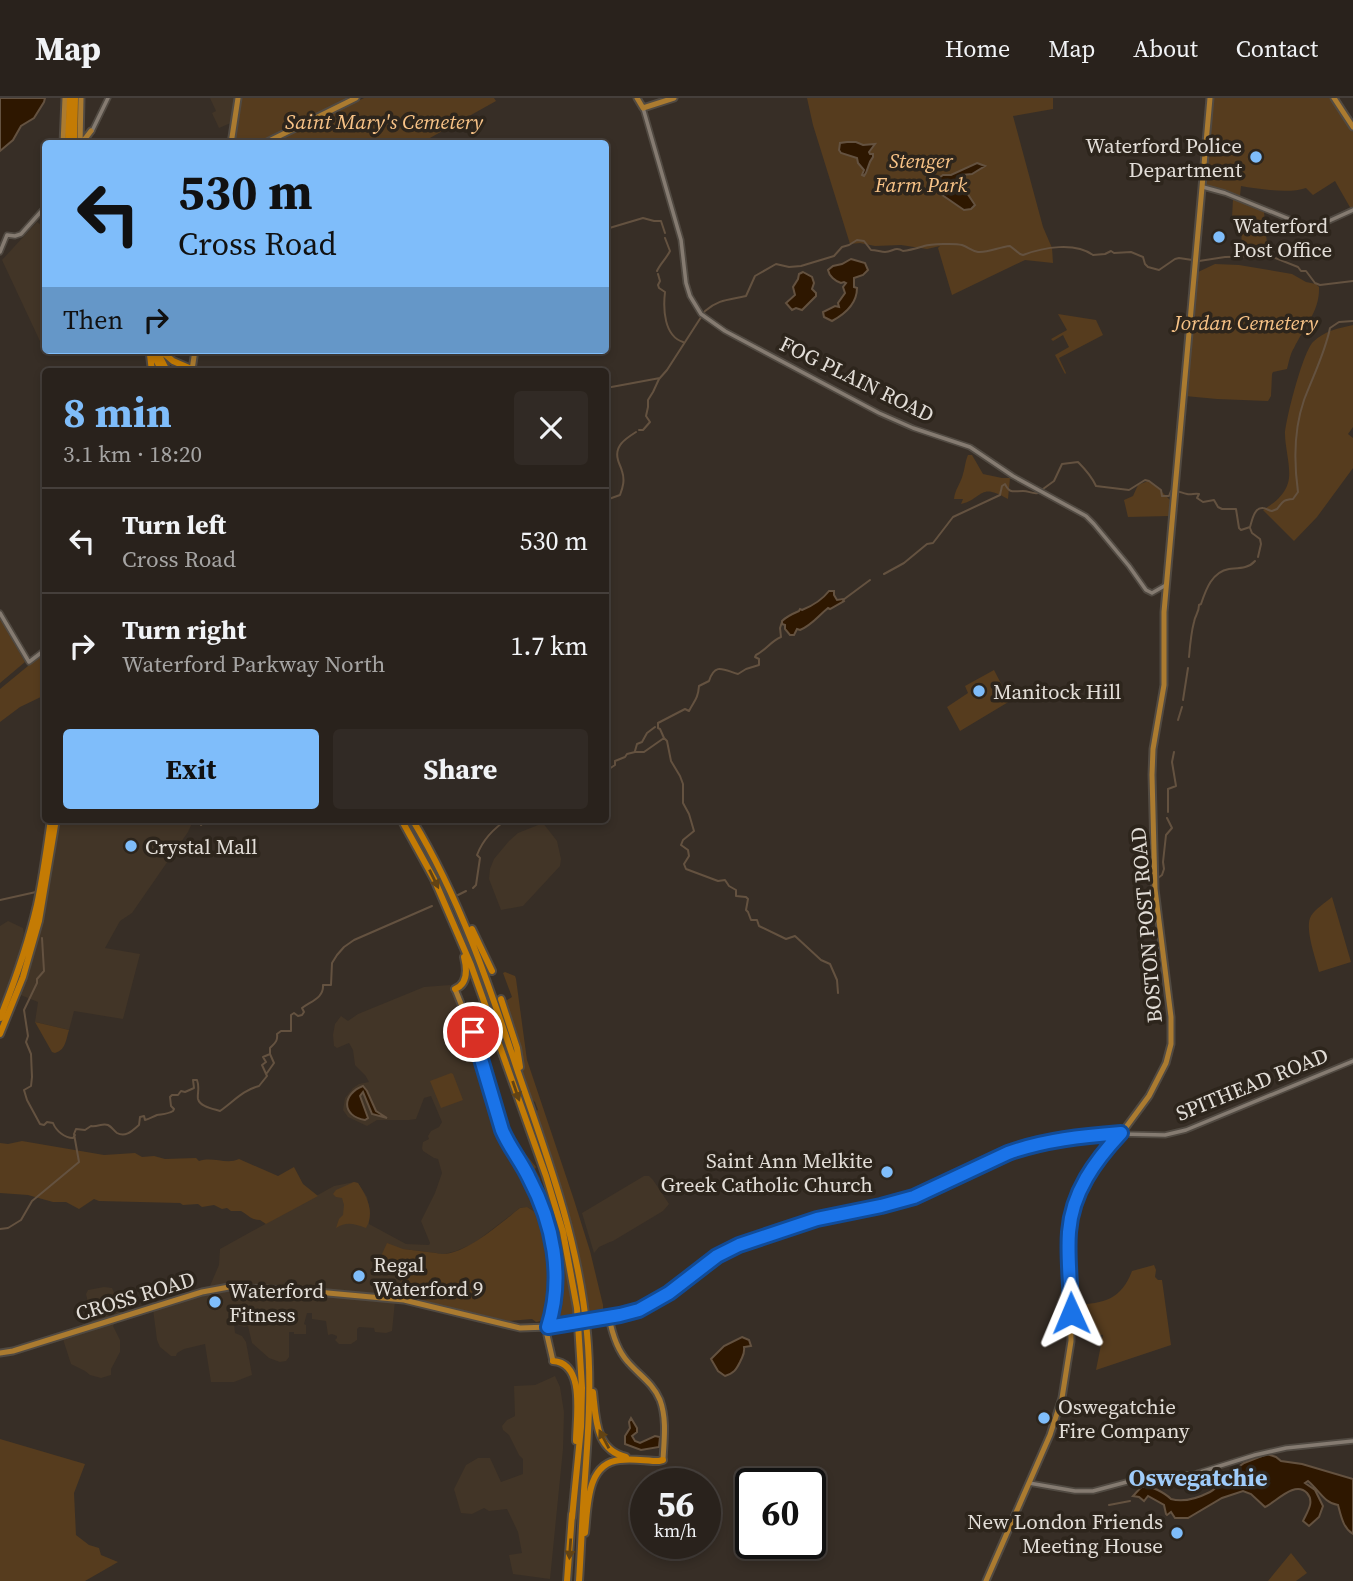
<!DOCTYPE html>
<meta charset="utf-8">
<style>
:root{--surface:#29221c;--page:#312a25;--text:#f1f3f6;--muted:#a5a4a3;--line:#453f3b;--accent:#7fbdfa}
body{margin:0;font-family:"Source Serif 4",serif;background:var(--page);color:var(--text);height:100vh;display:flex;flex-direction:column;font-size:26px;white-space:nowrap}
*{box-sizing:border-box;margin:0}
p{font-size:23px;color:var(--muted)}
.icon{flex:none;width:38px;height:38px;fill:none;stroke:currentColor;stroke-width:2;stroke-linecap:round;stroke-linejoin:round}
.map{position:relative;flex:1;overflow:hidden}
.sheet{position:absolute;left:42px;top:270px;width:567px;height:455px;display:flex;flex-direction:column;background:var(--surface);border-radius:7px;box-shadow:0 4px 10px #0003,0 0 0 2px var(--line)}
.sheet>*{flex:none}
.banner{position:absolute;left:42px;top:42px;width:567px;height:214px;border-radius:7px;box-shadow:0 4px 10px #0003,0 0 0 2px var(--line);background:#7fbdfa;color:#111;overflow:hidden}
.speed{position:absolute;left:630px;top:1370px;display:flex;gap:14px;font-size:35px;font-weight:700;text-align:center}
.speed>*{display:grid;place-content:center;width:91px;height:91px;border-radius:50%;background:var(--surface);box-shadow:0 4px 10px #0003,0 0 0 2px var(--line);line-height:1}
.speed small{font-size:18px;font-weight:400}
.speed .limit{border:4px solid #111;border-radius:10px;background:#fff;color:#111}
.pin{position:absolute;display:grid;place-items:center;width:60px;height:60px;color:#fff;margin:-30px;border:4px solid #fff;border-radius:50%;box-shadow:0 2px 7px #0007}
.me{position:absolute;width:77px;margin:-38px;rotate:359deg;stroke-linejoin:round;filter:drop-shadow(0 0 5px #0008)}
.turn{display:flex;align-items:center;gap:24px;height:147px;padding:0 21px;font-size:32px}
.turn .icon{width:91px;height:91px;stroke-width:2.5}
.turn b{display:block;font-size:49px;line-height:60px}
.then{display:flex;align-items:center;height:66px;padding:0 21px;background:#0003;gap:14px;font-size:26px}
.round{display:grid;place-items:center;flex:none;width:74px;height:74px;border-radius:7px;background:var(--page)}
.head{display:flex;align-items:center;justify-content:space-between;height:119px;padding:0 21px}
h1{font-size:42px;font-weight:700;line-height:52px;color:var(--accent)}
.button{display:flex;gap:14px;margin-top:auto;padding:14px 21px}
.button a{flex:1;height:80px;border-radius:7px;background:var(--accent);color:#111;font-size:28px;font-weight:700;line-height:80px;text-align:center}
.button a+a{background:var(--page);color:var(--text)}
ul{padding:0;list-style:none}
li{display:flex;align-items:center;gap:21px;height:105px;padding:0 21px;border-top:2px solid var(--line)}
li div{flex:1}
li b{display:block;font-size:26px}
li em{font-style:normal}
header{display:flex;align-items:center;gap:42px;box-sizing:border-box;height:98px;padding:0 35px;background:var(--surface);border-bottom:2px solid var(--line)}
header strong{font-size:33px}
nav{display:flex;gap:38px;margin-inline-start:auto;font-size:24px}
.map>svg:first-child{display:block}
</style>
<header>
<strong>Map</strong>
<nav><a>Home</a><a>Map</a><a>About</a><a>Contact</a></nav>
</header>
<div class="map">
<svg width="1353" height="1483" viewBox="0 0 1353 1483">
<rect width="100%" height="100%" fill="#372e26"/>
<path fill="#423527" d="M210 0H236L233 24 219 30 212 15 216 13Z
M37 124 45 130 46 252H54L46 256 2 162Z
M57 721H194L188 734 132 815 120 823 105 850 140 856 123 921 74 913 69 932 35 924 38 904 18 896 38 841Z
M543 725 557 743 561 761 560 768 523 808 501 812 489 781 490 771 494 761 509 743 518 735Z
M8 823 23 830 24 835 13 878 5 894V900L0 913V828Z
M450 887 469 931 502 1038 525 1077 543 1116 540 1117 527 1109 520 1110 473 1146 456 1153 441 1157 436 1155 403 1151 378 1169 397 1175 405 1189V1199L236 1186 210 1188 219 1167 220 1151 334 1088 354 1084 358 1085 367 1099 370 1113 369 1126 406 1146 429 1147 430 1145 421 1123 435 1095 442 1075 438 1061 434 1060 423 1053 422 1050 423 1044 429 1041 428 1038 431 1033 439 1029 442 1024 431 998 424 1000 416 1021 409 1022H377L367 1028 348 1019 343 1012 345 1000 353 990 359 986 369 984 365 977 355 967 353 952 349 945 337 950 334 948 333 937 335 926 341 918 348 923 358 916 424 889Z
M644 1078H649L653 1082 669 1106 663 1113 613 1143 610 1144 599 1149 594 1155 582 1115Z
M104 1189 112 1190 125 1221 116 1224 113 1228 120 1242V1254L111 1271V1277L101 1280 90 1277 85 1273 71 1266 61 1235 92 1223 86 1196 88 1192Z
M227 1191 395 1203 392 1233 386 1235 375 1234 374 1230 359 1229 357 1231V1242L351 1246H339L335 1242 337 1240V1238L332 1236 328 1237 326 1223 312 1221V1215H307L304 1226 306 1227V1236H294V1234H289V1259L286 1263 280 1264 269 1260 252 1245 248 1228 244 1229 234 1226 235 1235 242 1238 246 1244 252 1277 234 1284H211L205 1246 184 1251 177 1255 176 1258H171L160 1249 157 1242 153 1211 194 1198Z
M555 1278 560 1289 564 1314 563 1351 550 1481 513 1476 509 1457 522 1455 518 1434 507 1411 489 1413 484 1410 472 1416 461 1415 454 1391 466 1367 478 1360H490L501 1384 523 1376V1361L519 1357 509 1337 503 1332 502 1328 507 1322 515 1318 514 1288 535 1287Z"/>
<path fill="#563c1e" d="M242 0H349L256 45H234Z
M364 0H494L496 3 421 45H271Z
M807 0H1053V11L1013 18 1043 129 1052 150 1053 165 1025 162 952 197 938 150 940 148 927 151 901 147 875 148 860 145 850 146 813 27Z
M1212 0H1331L1353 34V109L1351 111 1335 83 1313 97 1306 90C1289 96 1259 91 1241 88L1240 98 1223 92 1203 89Z
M1233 101 1264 114 1268 157 1263 156 1240 159 1243 122 1232 120Z
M1215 166 1239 167 1292 176 1306 184 1316 186 1319 189C1320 213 1304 229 1294 250 1290 256 1289 264 1287 271L1273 274 1272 276 1271 298 1268 303 1217 301 1185 298 1195 187 1198 174Z
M1058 216 1096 222 1103 237 1059 260 1066 275 1065 276 1055 257 1069 249 1063 237 1053 243 1051 241 1067 232Z
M1353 227V329L1348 336 1353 340V370L1317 419 1294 443 1263 412C1274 405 1284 398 1288 385 1292 372 1285 350 1285 336 1286 320 1303 254 1313 244 1324 233 1339 230 1353 227Z
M968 357H972L983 376 1002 380H1010L1008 401C979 384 984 400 961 406L963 401H954C955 391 961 385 963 376 965 370 965 364 968 357Z
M1148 383 1160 392 1170 402 1169 418 1128 419 1124 402 1133 398 1138 387Z
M0 520 25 564 0 585Z
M45 554V597L20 609 0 624V591Z
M994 572 1010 603 960 633 947 609 968 595 965 588Z
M1332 799 1351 864 1319 874C1316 861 1304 830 1311 818 1315 811 1325 805 1332 799Z
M505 874 515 878 516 881 527 962 574 1102 590 1153 603 1207V1211L600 1214 589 1216 581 1170 566 1105 538 1021 536 1013 538 1012 535 1004 530 999 523 979 504 904 512 899 503 875Z
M35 924 69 932C66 941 66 952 55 955L52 954Z
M451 975 453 976 463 1002 441 1010 430 983Z
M22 1043 104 1057 135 1055 142 1059 154 1058 165 1061 196 1060 199 1063C213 1058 226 1067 239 1061L278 1078 294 1069 303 1086 318 1098 266 1126 260 1122C251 1122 248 1117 241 1113H231L227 1110 222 1111 214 1107 202 1109 198 1106 183 1107 180 1105 99 1103 94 1101 79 1111 66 1104H53L28 1097 0 1095V1045L8 1046Z
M524 1054 536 1069 535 1071 540 1080 541 1087C556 1098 571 1195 575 1218L559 1220 554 1217 559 1177 556 1150 538 1092 518 1057Z
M354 1084 358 1085C367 1099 375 1114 366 1130 354 1126 347 1123 336 1130L339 1121 343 1117 344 1107 342 1100 336 1099 333 1096 336 1092Z
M527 1109 540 1117 543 1116C549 1148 555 1171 549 1203 547 1213 547 1223 536 1224L532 1221 509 1223 405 1199C405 1183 398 1176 384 1170L383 1171 377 1167 387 1145 403 1151 436 1155C459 1163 502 1124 520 1110Z
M1154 1167 1156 1172 1155 1179 1158 1182H1162L1171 1247 1096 1272 1103 1237 1076 1235V1207C1104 1205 1121 1202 1132 1173Z
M0 1341 85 1366 74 1395 76 1437 89 1447 99 1450 101 1457 118 1464 85 1483H0Z
M1291 1455 1307 1475 1296 1483H1268Z"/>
<path fill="#2e1700" stroke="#645240" stroke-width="2" d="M0 0H45L44 4 34 20 21 28 13 42 0 53Z
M847 44H856L863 47 875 46 869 54 870 56H873V59C867 66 869 72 864 78L862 77 864 72 858 65 857 60 841 55 839 52 840 45Z
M977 65 985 68 972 76 962 77 955 87 956 93 967 95 975 107 971 111 964 112 932 90V85L943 77H951Z
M851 161 865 165 868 172 863 177 854 180V189L857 190C857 205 845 216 832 223L824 219 823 214 835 208 839 209 838 205 845 195 843 189 846 185 844 184 841 185C835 183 829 178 828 172L833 168 842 166Z
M803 174 812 179 814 185 812 191 816 195V198L802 212 796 210 792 212 786 205 795 197 793 189 798 181 799 176Z
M829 493H834V497L837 502 843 501 844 503 830 511 828 510C817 519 812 527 800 532L797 531 794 537H790L785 531V527L782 526V523C786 519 792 516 799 513L800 511 802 512C812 508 822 502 829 493Z
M363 988 367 993 376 1013 387 1020 372 1016 363 994 360 998 368 1020 365 1022C341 1018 342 996 363 988Z
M742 1239 749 1242 751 1248 744 1249C745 1256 743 1257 740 1264 736 1272 734 1275 725 1278L718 1273 711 1261 724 1248Z
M631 1320 637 1330V1334L632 1338 635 1343 640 1345 655 1338 660 1339 659 1349 641 1352 625 1346V1338L630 1330 629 1324Z
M1267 1356 1276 1359 1281 1363 1302 1366 1353 1381V1436C1343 1430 1341 1418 1338 1407 1324 1405 1319 1392 1308 1383L1305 1385 1315 1392 1323 1408 1319 1419 1309 1428 1303 1423C1307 1414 1315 1404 1307 1395 1295 1382 1276 1404 1265 1409L1251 1396 1243 1393 1222 1400 1188 1420H1175L1171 1414 1167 1417 1166 1416 1164 1407 1148 1398 1144 1403 1139 1399 1133 1398C1136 1395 1139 1391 1142 1389 1150 1386 1166 1396 1171 1401 1184 1405 1198 1400 1210 1394 1216 1391 1217 1387 1223 1384L1224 1385 1230 1381 1228 1377 1244 1365Z"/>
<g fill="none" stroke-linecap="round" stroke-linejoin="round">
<path stroke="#645240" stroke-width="2" d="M606 131 643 120 654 123H661L665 135
M657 173C660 166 666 161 670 153L665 140
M658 176 660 183 658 187 659 190 665 194C663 211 664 238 683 244
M606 290 660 280
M639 332H643L650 324 646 318 648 309V302L653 294 659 281 667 272 705 213C719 201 729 202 746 198L755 178 776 166 789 169 801 168 834 158 842 149 849 147 857 142 864 143 871 152C876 152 881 154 885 154 893 154 895 148 903 153 911 152 917 150 924 148 931 146 955 145 962 147 968 149 972 153 978 154 988 155 999 149 1010 148L1020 156 1023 157C1044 149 1075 144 1093 157L1105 156 1111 153 1114 155 1131 154 1143 159 1145 166 1148 169 1159 172 1175 161 1179 160 1199 163 1225 159 1270 158 1298 169 1301 173H1306L1315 185 1320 187 1353 183
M1043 391 1054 383 1062 366 1078 364C1085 371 1092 379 1096 388L1129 392 1145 382 1149 383 1161 392 1162 398H1169L1171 393C1178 392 1181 395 1187 396 1191 397 1195 395 1199 396L1197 400 1203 404 1214 402 1218 409 1222 411H1236L1239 430 1241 432 1250 429C1252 423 1254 409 1263 410 1266 410 1269 413 1272 413L1277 411C1283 404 1282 402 1293 401L1298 394C1294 365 1294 331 1304 302 1313 278 1325 255 1330 230L1339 224 1353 223
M606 402 620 397C623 389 625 382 622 373 621 369 619 366 618 362 614 348 625 341 636 334
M1250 430 1252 435 1260 441 1261 446 1258 459
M884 476 904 465 927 446 933 445 953 419 1000 397 1002 388 1005 386C1010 396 1013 393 1023 393 1029 393 1032 396 1038 395
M843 502 870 482
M1189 559C1190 547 1191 535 1194 524 1195 517 1199 515 1199 507L1201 506C1206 491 1212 474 1229 471 1238 470 1248 471 1255 463
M1183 602 1188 570
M1178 622 1182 609
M664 640 667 643 671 663 680 678 683 686V705L689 716 694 733 683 742 681 747 688 752 689 758 684 766 686 771 718 783 725 782 729 788 736 792V798L746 799 748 801 746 812 748 814 751 822H757L759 828 786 841 795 838 821 862 830 866 837 882 838 895
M635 653 637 646 642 644 647 635 655 629
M606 673 615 667V663L625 659 627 656 635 654H644L664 640 660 631 658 630V625L685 611 689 613C694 603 698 601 699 588L709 583C715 564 724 572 738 576L746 571 759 567V561L755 559 756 557C766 552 771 543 781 539L780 530 782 524
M1168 714V691L1176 688 1172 664 1174 654
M201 727 207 721
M1158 780 1162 777 1164 771 1163 764 1166 737 1172 730 1167 720
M473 790 476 787 480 760 477 757C483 741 494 730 508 721
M458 797 466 793
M0 802 36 794
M42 840 44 873 37 881V885L24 912 28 938 26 944 31 956 32 979 31 988 24 992 27 1002 40 1026 44 1027 47 1024 53 1025C56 1033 65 1040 73 1040L75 1037
M267 975 274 965 270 956
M0 1131 8 1130 21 1122 32 1103 79 1064 74 1036 76 1031 85 1032 91 1028C98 1029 102 1025 108 1027 112 1029 114 1033 117 1035 126 1040 133 1032 139 1027L140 1019 144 1018 145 1022C150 1021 152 1019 157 1017 163 1016 168 1016 173 1013L174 1011 171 1008 170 999 172 997H178L181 993 185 994 194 990 193 982H197C200 990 197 996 198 1001 200 1009 214 1011 220 1013 233 1004 243 992 259 988L267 978 262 967 266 964 263 959 270 956V950C275 945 278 943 277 936L281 933H291V917L294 915 298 918 302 917 304 914 302 910C311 903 324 900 323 887H331L332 865 337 857 344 849 354 842 432 808
M1109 1407 1130 1403"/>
<g stroke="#514a42" stroke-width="7">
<path id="minor" d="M643 10 681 142 686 185 690 198 701 216 725 233 879 315 913 330 970 349 1013 378 1086 418 1094 426 1129 468 1146 492 1152 495 1166 487
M92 33 108 0
M1203 89 1225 95 1304 127H1320L1353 112
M0 154 7 137 15 138 21 136 46 108
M0 515 29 564 46 551
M1121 1036 1165 1037 1186 1032 1353 963
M1029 1385 1075 1393H1093L1138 1381 1194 1376 1255 1357 1286 1350 1353 1343"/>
</g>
<g stroke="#514a42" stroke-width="9">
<path id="major" d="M637 0 643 10 674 0
M1334 0 1353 29
M63 46 65 0
M80 46 81 0
M81 46 91 33
M231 46 238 0
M263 46 356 0
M192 272 195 252
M455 891 478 948 502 1032 508 1045 526 1073 537 1094 550 1136 556 1168 557 1185 555 1202 547 1237 553 1263
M609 1219C612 1235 617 1252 628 1264 639 1277 653 1285 660 1302 667 1321 664 1342 663 1362
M596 1221C630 1215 650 1209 679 1188 695 1175 711 1160 730 1151 762 1136 798 1124 831 1117 856 1112 881 1110 905 1102 942 1090 975 1067 1011 1053 1045 1040 1085 1038 1121 1036
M0 1255 13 1253 202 1194 229 1189 306 1193 404 1202 520 1230 549 1229 569 1225
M986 1483 1050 1337 1062 1300 1071 1243 1069 1134 1075 1106 1085 1083 1095 1066 1121 1036 1149 998 1166 965 1171 946V919L1155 791 1152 677 1153 651 1164 587V514L1210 0"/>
</g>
<g stroke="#514a42" stroke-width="10">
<path id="highway" d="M68 46 70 0
M74 46 75 0
M151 252 162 273
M160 252 173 263 196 273
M157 253 167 273
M150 257 152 273
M401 721 434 781 471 867 546 1078 563 1134 577 1210 582 1290 581 1329 572 1420
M412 721C460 800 489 887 518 974 548 1060 579 1144 587 1235 592 1288 588 1340 584 1393 582 1423 581 1453 579 1483
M472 831 492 873
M455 891C468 886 467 871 464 859
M501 901 517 950 520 969
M0 920C15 883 28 846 37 807 43 779 47 749 51 721
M0 936 23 879 39 823 56 721
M553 1263C586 1265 576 1320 576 1343
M593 1294C596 1320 595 1352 626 1359
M585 1435C588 1409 586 1365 620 1362 633 1360 646 1363 659 1363L663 1362
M567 1483 572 1416"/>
</g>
<use href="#minor" stroke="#857b71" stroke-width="3.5"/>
<use href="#major" stroke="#ab7b30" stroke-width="5"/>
<use href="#highway" stroke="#c47b04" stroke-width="6"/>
<g stroke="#514a42" stroke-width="9" stroke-linecap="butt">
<path id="major-bridge" d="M569 1225 596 1221"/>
</g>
<use href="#major-bridge" stroke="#ab7b30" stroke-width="5"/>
</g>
<defs><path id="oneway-solid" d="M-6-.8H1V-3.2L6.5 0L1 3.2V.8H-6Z" transform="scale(1.75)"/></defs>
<g fill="#624314">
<use href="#oneway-solid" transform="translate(434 781) rotate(64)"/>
<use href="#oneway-solid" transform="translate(516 993) rotate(71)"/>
<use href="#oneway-solid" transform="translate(604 1341) rotate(-118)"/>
<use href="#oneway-solid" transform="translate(570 1451) rotate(94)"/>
</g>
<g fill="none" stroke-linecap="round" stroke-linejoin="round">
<g stroke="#114b97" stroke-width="18">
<path id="route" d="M473 934 502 1032C509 1049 521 1063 529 1080 553 1125 564 1179 548 1229L620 1217 639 1212 669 1195 717 1158 739 1147 817 1121 881 1108 914 1099 1008 1055C1044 1042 1083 1038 1121 1035 1095 1063 1072 1094 1069 1134 1067 1160 1071 1188 1071 1215"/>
</g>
<use href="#route" stroke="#1a73e8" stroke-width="12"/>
</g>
<g fill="#7fbdfa" stroke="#2d251c" stroke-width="2.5">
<circle cx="1256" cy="59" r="7"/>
<circle cx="1219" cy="139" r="7"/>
<circle cx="979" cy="593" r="7"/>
<circle cx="131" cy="748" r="7"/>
<circle cx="887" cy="1074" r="7"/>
<circle cx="359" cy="1178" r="7"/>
<circle cx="215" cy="1204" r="7"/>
<circle cx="1044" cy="1320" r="7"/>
<circle cx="1177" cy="1435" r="7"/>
</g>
<g text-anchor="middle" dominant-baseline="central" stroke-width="7" stroke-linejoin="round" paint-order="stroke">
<g font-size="21" font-style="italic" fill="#f8c387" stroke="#2d251c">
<text x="384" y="23">Saint Mary's Cemetery</text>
<text x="921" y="62">Stenger<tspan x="921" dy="24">Farm Park</tspan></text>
<text x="1246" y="224">Jordan Cemetery</text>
</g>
<g font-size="21" fill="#e2ddd7" stroke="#2d251c" text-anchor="start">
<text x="1242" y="47" text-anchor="end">Waterford Police<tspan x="1242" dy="24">Department</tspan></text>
<text x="1233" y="127">Waterford<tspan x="1233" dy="24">Post Office</tspan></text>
<text x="993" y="593">Manitock Hill</text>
<text x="145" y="748">Crystal Mall</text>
<text x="873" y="1062" text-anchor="end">Saint Ann Melkite<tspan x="873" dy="24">Greek Catholic Church</tspan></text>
<text x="373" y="1166">Regal<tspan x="373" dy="24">Waterford 9</tspan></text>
<text x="229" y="1192">Waterford<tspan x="229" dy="24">Fitness</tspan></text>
<text x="1058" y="1308">Oswegatchie<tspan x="1058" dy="24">Fire Company</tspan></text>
<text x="1163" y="1423" text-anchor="end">New London Friends<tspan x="1163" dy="24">Meeting House</tspan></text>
</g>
<g font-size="21" fill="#e2ddd7" stroke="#2d251c">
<text transform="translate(857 281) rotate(26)">FOG PLAIN ROAD</text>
<text transform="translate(1146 827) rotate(-95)">BOSTON POST ROAD</text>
<text transform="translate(1252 986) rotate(-22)">SPITHEAD ROAD</text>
<text transform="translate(135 1198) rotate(-17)">CROSS ROAD</text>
</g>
<g font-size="24" font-weight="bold" fill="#9fccfa" stroke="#2d251c">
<text x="1198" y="1379">Oswegatchie</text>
</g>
</g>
</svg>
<div class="speed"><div>56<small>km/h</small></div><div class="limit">60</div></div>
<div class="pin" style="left:473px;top:934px;background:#d93025"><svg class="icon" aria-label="arrive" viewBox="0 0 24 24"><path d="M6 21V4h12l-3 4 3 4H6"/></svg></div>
<svg class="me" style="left:1071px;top:1215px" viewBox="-20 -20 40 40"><path d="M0-17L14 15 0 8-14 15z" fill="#1a73e8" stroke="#fff" stroke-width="4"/></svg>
<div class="banner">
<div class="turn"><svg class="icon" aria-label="left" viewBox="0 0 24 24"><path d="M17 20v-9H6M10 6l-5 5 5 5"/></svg><div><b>530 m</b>Cross Road</div></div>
<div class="then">Then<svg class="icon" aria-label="right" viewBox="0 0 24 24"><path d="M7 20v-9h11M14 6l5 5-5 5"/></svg></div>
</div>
<section class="sheet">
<div class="head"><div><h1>8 min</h1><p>3.1 km · 18:20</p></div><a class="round"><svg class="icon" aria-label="close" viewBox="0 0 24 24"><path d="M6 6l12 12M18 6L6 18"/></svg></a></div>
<ul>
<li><svg class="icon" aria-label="left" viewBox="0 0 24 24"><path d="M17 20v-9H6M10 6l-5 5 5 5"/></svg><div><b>Turn left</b><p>Cross Road</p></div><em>530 m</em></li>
<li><svg class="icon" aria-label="right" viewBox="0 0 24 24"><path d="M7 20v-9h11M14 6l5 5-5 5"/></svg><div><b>Turn right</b><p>Waterford Parkway North</p></div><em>1.7 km</em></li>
</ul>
<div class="button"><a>Exit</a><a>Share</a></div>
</section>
</div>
